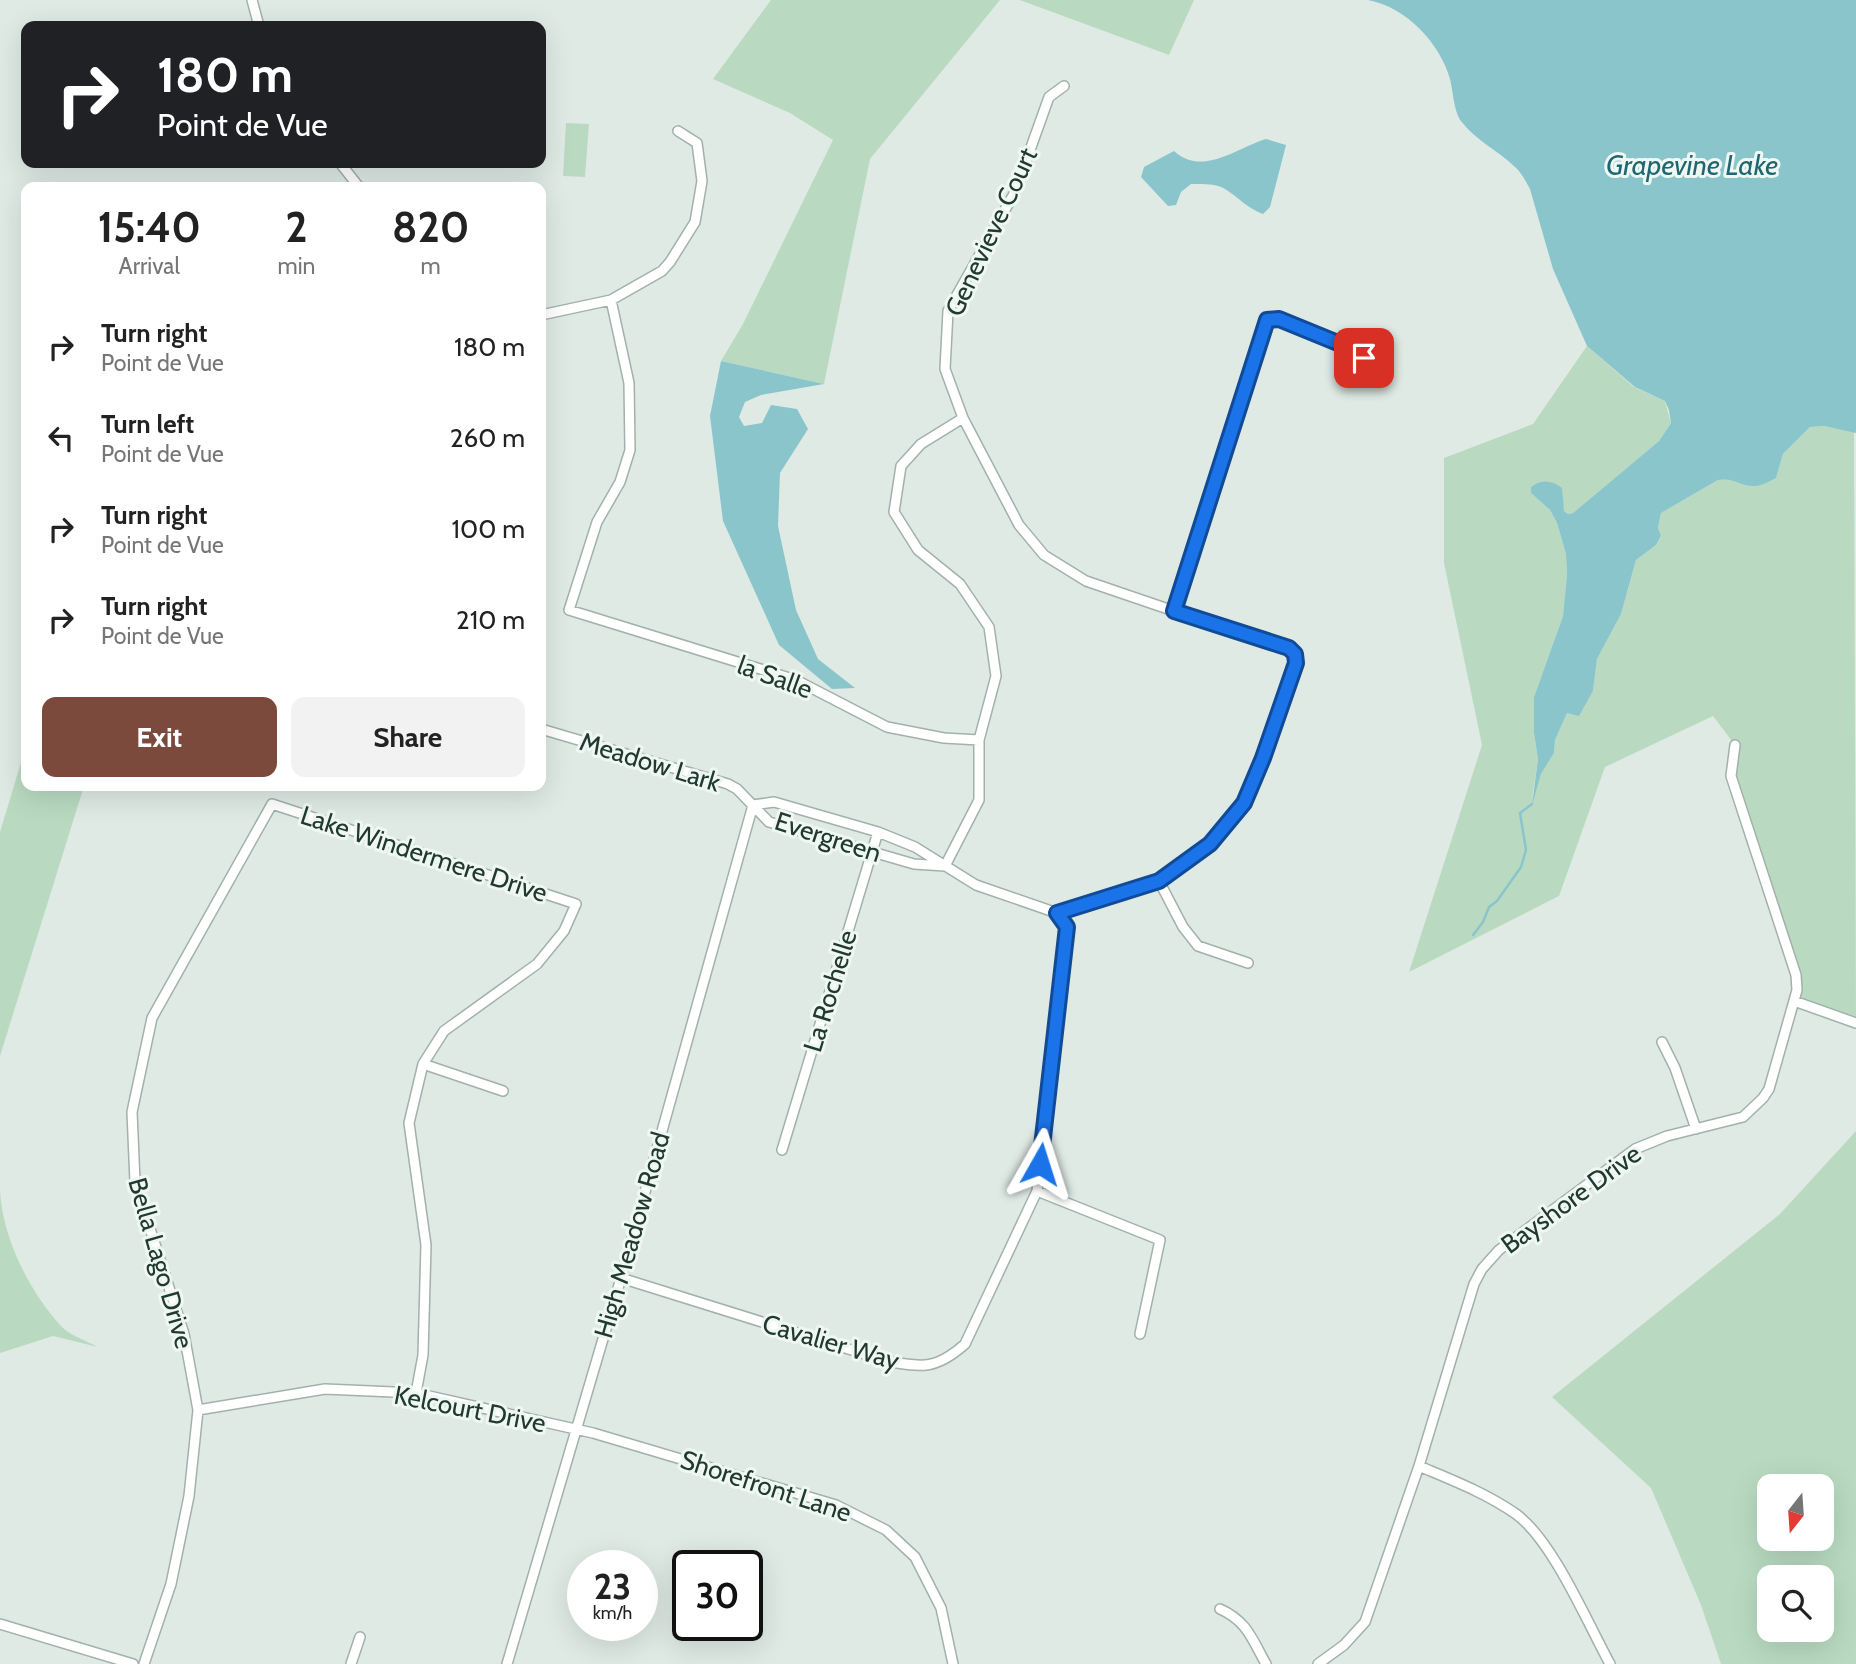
<!DOCTYPE html>
<style>
:root{--surface:#fff;--page:#f2f2f2;--text:#222;--muted:#767676;--accent:#7c4a3d}
body{margin:0;font-family:Cabin,sans-serif;background:var(--page);color:var(--text);height:100vh;display:flex;flex-direction:column;font-size:26px;white-space:nowrap}
*{box-sizing:border-box;margin:0}
p{font-size:23px;color:var(--muted)}
.icon{flex:none;width:38px;height:38px;fill:none;stroke:currentColor;stroke-width:2;stroke-linecap:round;stroke-linejoin:round}
.map{position:relative;flex:1;overflow:hidden}
.side{position:absolute;left:21px;top:182px;width:525px;height:609px;display:flex;flex-direction:column;background:var(--surface);border-radius:14px;box-shadow:0 7px 28px #0002}
.side>*{flex:none}
.top-card{position:absolute;left:21px;top:21px;width:525px;height:147px;border-radius:14px;box-shadow:0 7px 28px #0002;background:#202124;color:#fff;overflow:hidden}
.needle{width:46px;rotate:197deg}
.tools{position:absolute;left:1757px;top:1474px;display:grid;gap:14px}
.tools a{display:grid;place-items:center;width:77px;height:77px;border-radius:14px;background:var(--surface);box-shadow:0 7px 28px #0002;font-size:35px}
.speed{position:absolute;left:567px;top:1550px;display:flex;gap:14px;font-size:35px;font-weight:700;text-align:center}
.speed>*{display:grid;place-content:center;width:91px;height:91px;border-radius:50%;background:var(--surface);box-shadow:0 7px 28px #0002;line-height:1}
.speed small{font-size:18px;font-weight:400}
.speed .limit{border:4px solid #111;border-radius:10px;background:#fff;color:#111}
.pin{position:absolute;display:grid;place-items:center;width:60px;height:60px;color:#fff;margin:-30px;border-radius:14px;box-shadow:0 4px 10px #0006}
.me{position:absolute;width:77px;margin:-38px;rotate:6deg;stroke-linejoin:round;filter:drop-shadow(0 0 5px #0008)}
.turn{display:flex;align-items:center;gap:24px;height:147px;padding:0 21px;font-size:32px}
.turn .icon{width:91px;height:91px;stroke-width:2.5}
.turn b{display:block;font-size:49px;line-height:60px}
.eta{display:flex;justify-content:space-evenly;align-items:center;height:119px;text-align:center}
.eta b{font-size:42px;font-weight:700;line-height:49px}
.action{display:flex;gap:14px;margin-top:auto;padding:14px 21px}
.action a{flex:1;height:80px;border-radius:14px;background:var(--accent);color:#fff;font-size:28px;font-weight:700;line-height:80px;text-align:center}
.action a+a{background:var(--page);color:var(--text)}
ul{padding:0;list-style:none}
li{display:flex;align-items:center;gap:21px;height:91px;padding:0 21px}
li div{flex:1}
li b{display:block;font-size:26px}
li em{font-style:normal}
.map>svg:first-child{display:block}
</style>
<div class="map">
<svg width="1856" height="1664" viewBox="0 0 1856 1664">
<rect width="100%" height="100%" fill="#dfeae5"/>
<path fill="#b9dac1" fill-rule="evenodd" d="M771 0H1000L870 159 824 384 721 361 743 324 833 140 790 113 713 79Z
M1020 0H1194L1169 55Z
M566 123 589 124 585 177 563 176Z
M1587 346 1634 387 1665 401 1671 423 1659 441 1573 513 1568 514 1564 511 1562 499 1531 493 1550 510 1557 523 1566 554 1567 574 1563 616 1534 697V733L1538 759 1532 800 1541 774 1554 753 1555 740 1567 713 1579 715 1593 691 1597 659 1621 614 1636 560 1656 545 1661 537 1658 528 1661 513 1718 480C1742 475 1747 496 1776 478L1783 454 1810 427 1824 426 1854 432 1856 1023 1794 1001 1797 990 1731 776 1735 745 1713 716 1605 767 1559 896 1409 972 1482 745 1444 563V458L1533 424Z
M26 746V786H84L0 1056V832Z
M1856 1131V1664H1721L1701 1605 1651 1488 1552 1397 1780 1214ZM1769 1486H1822V1538H1769ZM1769 1577H1822V1629H1769Z
M0 1190C2 1237 29 1291 61 1326 69 1335 87 1341 98 1347L53 1336 0 1353Z"/>
<path fill="#8ac5cc" d="M1368 0H1856V433L1824 426 1810 427 1783 454 1776 478C1745 497 1741 476 1718 480L1661 513 1658 528 1661 536 1656 545 1636 560 1621 614 1597 659 1593 691 1579 716 1567 713 1555 740 1554 753 1541 774 1532 805 1538 759 1534 733V697L1563 616 1567 574 1566 554 1557 523 1550 510 1531 493V487C1542 479 1552 480 1562 488L1564 511 1568 514 1573 513 1659 441 1671 423 1669 410 1665 401 1635 387 1587 346 1553 269 1530 189C1526 182 1522 173 1515 167 1499 151 1475 140 1461 121 1454 112 1453 91 1450 79 1440 43 1406 7 1368 0Z
M1266 139 1286 145 1270 207 1263 214C1248 209 1238 197 1225 189 1215 183 1201 184 1191 184L1181 192 1176 205 1168 206 1141 177 1144 167 1174 151C1203 177 1236 148 1266 139Z
M721 361 824 384 761 395 745 402 739 417 744 426 762 423 771 405 797 409 808 429 780 473 778 526 796 610 818 659 855 688 832 689 779 645 723 521 710 416Z"/>
<g fill="none" stroke-linecap="round" stroke-linejoin="round">
<path stroke="#8ac5cc" stroke-width="2.5" d="M1473 935 1483 922 1489 907 1497 901 1521 867 1526 850 1520 813 1532 804"/>
<g stroke="#a2b1ab" stroke-width="12">
<path id="street" d="M252 0 259 26
M1064 86 1049 97 1015 192 948 311 945 369 963 418 1019 525 1044 555 1086 581 1174 611
M340 163 359 187
M611 300 629 383 630 450 620 482 597 522 569 610 796 680 887 727 944 738 979 740
M541 315 611 300 662 271 670 262 695 222 702 181 697 143 678 131
M541 729 728 784 737 789 769 822 914 864 945 866
M753 805 774 802 878 832 915 847 976 885 1057 913
M945 866 979 800V740L996 676 989 627 960 584 918 550 894 512 901 466 921 444 963 418
M1159 881 1183 927 1198 946 1248 963
M1057 913 1159 881 1210 844 1245 803 1263 758 1296 663 1295 654 1289 648 1174 611 1267 320 1279 319 1350 348 1379 368
M1794 1001 1856 1023
M1662 1042 1675 1068 1696 1129
M423 1064 503 1091
M782 1150 878 832
M1037 1191 1160 1240 1140 1334
M621 1278 887 1361C923 1368 937 1369 965 1344L1037 1191 1067 927 1057 913
M198 1410 325 1389 416 1393 593 1433 836 1505 886 1530 915 1557 941 1608 953 1664
M1419 1466C1452 1480 1486 1493 1516 1514 1553 1541 1587 1622 1610 1664
M1220 1609C1247 1621 1252 1639 1266 1664
M0 1624 133 1664
M144 1664 171 1584 189 1496 198 1410 184 1334 135 1182 132 1112 152 1018 272 804 576 904 564 931 537 964 444 1031 423 1064 409 1123 426 1245 423 1355 416 1393
M351 1664 360 1637
M507 1664 621 1278 753 805
M1318 1664 1344 1645 1365 1622 1419 1466 1474 1284 1482 1269 1499 1250 1635 1149 1667 1136 1743 1117 1763 1098 1769 1089 1797 990 1796 975 1731 776 1735 745"/>
</g>
<use href="#street" stroke="#fff" stroke-width="9"/>
</g>
<g fill="none" stroke-linecap="round" stroke-linejoin="round">
<g stroke="#114b97" stroke-width="18">
<path id="route" d="M1040 1164 1067 927 1057 913 1159 881 1210 844 1244 803 1263 758 1296 663 1295 654 1289 648 1174 611 1267 320 1279 319 1350 348 1364 358"/>
</g>
<use href="#route" stroke="#1a73e8" stroke-width="12"/>
</g>
<g text-anchor="middle" dominant-baseline="central" stroke-width="6" stroke-linejoin="round" paint-order="stroke">
<g font-size="26" fill="#213931" stroke="#eff7f3">
<text transform="translate(991 232) rotate(-65)">Genevieve Court</text>
<text transform="translate(775 677) rotate(20)">la Salle</text>
<text transform="translate(650 762) rotate(17)">Meadow Lark</text>
<text transform="translate(828 837) rotate(18)">Evergreen</text>
<text transform="translate(424 854) rotate(18)">Lake Windermere Drive</text>
<text transform="translate(830 991) rotate(-73)">La Rochelle</text>
<text transform="translate(1571 1199) rotate(-36)">Bayshore Drive</text>
<text transform="translate(632 1235) rotate(-74)">High Meadow Road</text>
<text transform="translate(161 1263) rotate(74)">Bella Lago Drive</text>
<text transform="translate(831 1342) rotate(16)">Cavalier Way</text>
<text transform="translate(470 1409) rotate(11)">Kelcourt Drive</text>
<text transform="translate(766 1486) rotate(18)">Shorefront Lane</text>
</g>
<g font-size="28" font-style="italic" fill="#1f6671" stroke="#eff7f3">
<text x="1692" y="165">Grapevine Lake</text>
</g>
</g>
</svg>
<div class="tools">
<a><svg class="needle" viewBox="-14 -14 28 28"><path d="M0-13l5 13h-10z" fill="#e53935"/><path d="M0 13l5-13h-10z" fill="#767676"/></svg></a>
<a><svg class="icon" aria-label="search" viewBox="0 0 24 24"><circle cx="10" cy="10" r="6"/><path d="M15 15l6 6"/></svg></a>
</div>
<div class="speed"><div>23<small>km/h</small></div><div class="limit">30</div></div>
<div class="pin" style="left:1364px;top:358px;background:#d93025"><svg class="icon" aria-label="arrive" viewBox="0 0 24 24"><path d="M6 21V4h12l-3 4 3 4H6"/></svg></div>
<svg class="me" style="left:1040px;top:1164px" viewBox="-20 -20 40 40"><path d="M0-17L14 15 0 8-14 15z" fill="#1a73e8" stroke="#fff" stroke-width="4"/></svg>
<div class="top-card">
<div class="turn"><svg class="icon" aria-label="right" viewBox="0 0 24 24"><path d="M7 20v-9h11M14 6l5 5-5 5"/></svg><div><b>180 m</b>Point de Vue</div></div>
</div>
<section class="side">
<div class="eta">
<div><b>15:40</b><p>Arrival</p></div>
<div><b>2</b><p>min</p></div>
<div><b>820</b><p>m</p></div>
</div>
<ul>
<li><svg class="icon" aria-label="right" viewBox="0 0 24 24"><path d="M7 20v-9h11M14 6l5 5-5 5"/></svg><div><b>Turn right</b><p>Point de Vue</p></div><em>180 m</em></li>
<li><svg class="icon" aria-label="left" viewBox="0 0 24 24"><path d="M17 20v-9H6M10 6l-5 5 5 5"/></svg><div><b>Turn left</b><p>Point de Vue</p></div><em>260 m</em></li>
<li><svg class="icon" aria-label="right" viewBox="0 0 24 24"><path d="M7 20v-9h11M14 6l5 5-5 5"/></svg><div><b>Turn right</b><p>Point de Vue</p></div><em>100 m</em></li>
<li><svg class="icon" aria-label="right" viewBox="0 0 24 24"><path d="M7 20v-9h11M14 6l5 5-5 5"/></svg><div><b>Turn right</b><p>Point de Vue</p></div><em>210 m</em></li>
</ul>
<div class="action"><a>Exit</a><a>Share</a></div>
</section>
</div>
